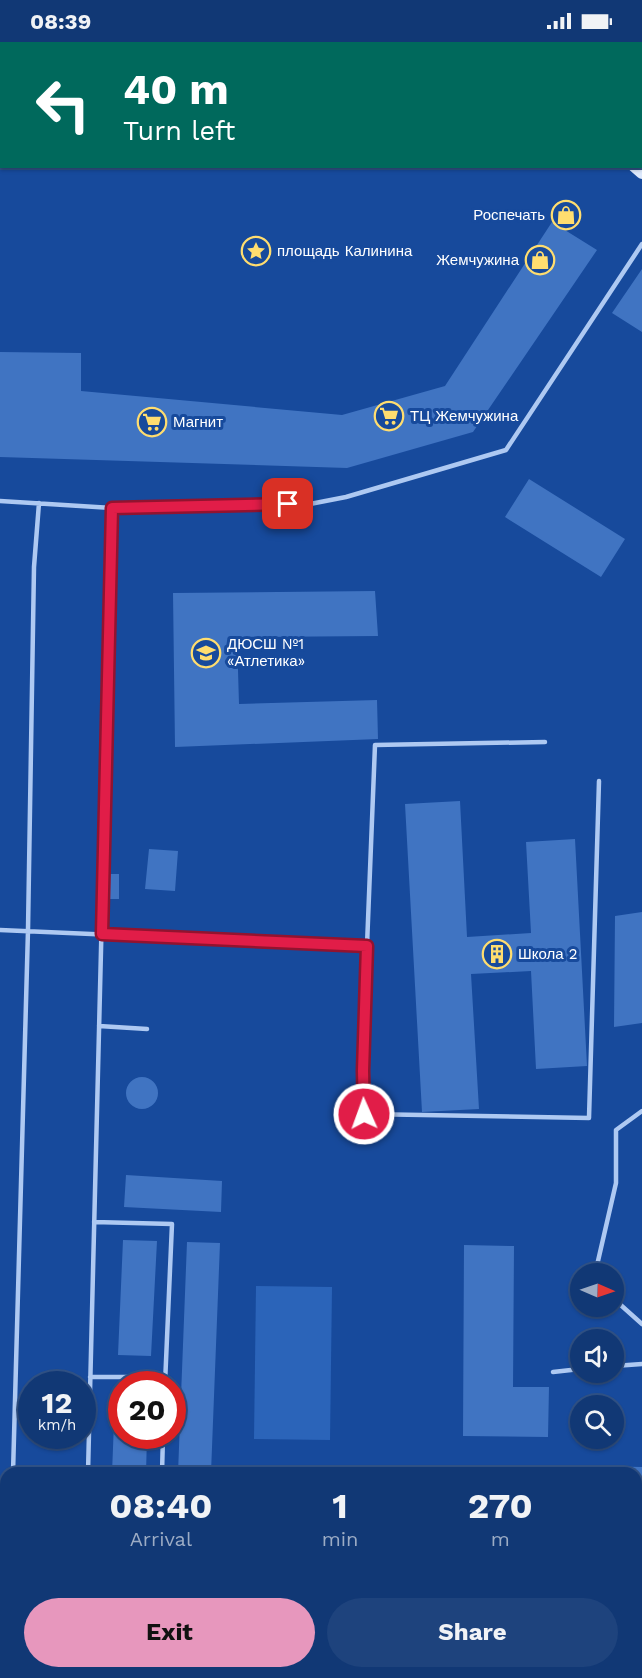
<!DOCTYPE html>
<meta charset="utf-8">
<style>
:root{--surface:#113875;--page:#1e437d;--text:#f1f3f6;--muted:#9cacc5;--line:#305287;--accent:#e797bd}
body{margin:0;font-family:"Work Sans",sans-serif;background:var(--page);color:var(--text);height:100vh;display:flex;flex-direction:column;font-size:22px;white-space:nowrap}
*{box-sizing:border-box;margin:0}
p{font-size:20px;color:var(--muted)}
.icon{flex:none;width:33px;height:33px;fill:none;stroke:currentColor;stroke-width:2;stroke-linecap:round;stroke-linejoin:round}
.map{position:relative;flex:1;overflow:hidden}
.side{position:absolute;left:0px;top:1425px;width:642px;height:212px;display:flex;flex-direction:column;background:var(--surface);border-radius:18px 18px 0 0;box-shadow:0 2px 4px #0004,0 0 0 2px var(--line)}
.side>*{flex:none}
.top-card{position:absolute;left:0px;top:0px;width:642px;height:126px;box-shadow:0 2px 4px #0004,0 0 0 2px var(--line);background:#00695c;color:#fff;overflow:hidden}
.needle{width:39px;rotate:92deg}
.fabs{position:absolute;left:570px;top:1221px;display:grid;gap:12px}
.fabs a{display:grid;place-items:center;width:54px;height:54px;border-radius:50%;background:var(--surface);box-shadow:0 2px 4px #0004,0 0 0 2px var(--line);font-size:30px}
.speed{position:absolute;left:18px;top:1329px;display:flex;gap:12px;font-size:30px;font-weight:700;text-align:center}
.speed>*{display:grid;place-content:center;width:78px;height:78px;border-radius:50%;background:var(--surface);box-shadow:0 2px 4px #0004,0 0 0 2px var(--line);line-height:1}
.speed small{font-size:15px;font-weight:400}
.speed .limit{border:9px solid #d22;background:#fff;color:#111}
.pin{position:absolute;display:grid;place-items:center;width:51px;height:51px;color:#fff;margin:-26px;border-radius:12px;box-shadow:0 3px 9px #0006}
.me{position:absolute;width:66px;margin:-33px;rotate:358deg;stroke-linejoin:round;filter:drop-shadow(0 0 4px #0008)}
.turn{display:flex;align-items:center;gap:21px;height:126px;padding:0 24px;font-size:27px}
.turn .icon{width:78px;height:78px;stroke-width:2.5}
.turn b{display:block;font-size:42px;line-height:51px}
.eta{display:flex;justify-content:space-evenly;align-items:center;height:102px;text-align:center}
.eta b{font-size:36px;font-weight:700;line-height:42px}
.button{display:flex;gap:12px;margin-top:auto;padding:12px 24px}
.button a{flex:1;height:69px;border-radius:36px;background:var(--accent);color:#111;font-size:24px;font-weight:700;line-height:69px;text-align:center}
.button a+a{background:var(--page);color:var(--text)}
.status{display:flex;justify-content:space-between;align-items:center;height:42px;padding:0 30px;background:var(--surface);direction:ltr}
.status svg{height:16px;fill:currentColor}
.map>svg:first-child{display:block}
</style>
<div class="status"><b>08:39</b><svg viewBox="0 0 49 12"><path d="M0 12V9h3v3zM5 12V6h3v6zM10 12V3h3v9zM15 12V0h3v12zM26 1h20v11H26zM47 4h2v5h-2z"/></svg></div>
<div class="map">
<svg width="642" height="1636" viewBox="0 0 642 1636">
<rect width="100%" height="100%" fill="#174a9c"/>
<path fill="#2b64b9" d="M256 1244 332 1245 330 1398 254 1397Z"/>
<path fill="#4074c2" d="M552 180 597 208 473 390 347 426 0 415V310L81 311V349L342 373 445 344Z
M642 227V290L612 271Z
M529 437 625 497 601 535 505 475Z
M375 549 378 594 237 595 239 662 377 658 378 697 175 705 173 551Z
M460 759 467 895 531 891 526 800 575 797 587 1024 536 1027 531 929 471 932 479 1067 422 1070 405 762Z
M149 807 178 809 175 849 145 847Z
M108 832H119V857H108Z
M642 870V981L614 985 615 874Z
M126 1051a16 16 0 1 1 32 0a16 16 0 1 1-32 0Z
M126 1133 222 1139 221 1170 124 1165Z
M123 1198 157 1199 151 1314 118 1313Z
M187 1200 220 1201 211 1431H178Z
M464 1203 514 1204 513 1345H549L548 1395 463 1394Z
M115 1355H122V1394H147L146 1431H112Z
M594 1424 642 1425V1474H636V1431H594Z
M222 1630H376L375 1636H221Z
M418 1630H472V1636H418Z"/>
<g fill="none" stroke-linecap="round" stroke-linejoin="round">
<path stroke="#aec9f2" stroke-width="4.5" d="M640 88 642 86
M0 459 112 466 310 462 346 455 506 408 642 202
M545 700 375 703 362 1029 364 1072 589 1076 599 739
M0 888 367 904
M99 984 147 987
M94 1180 172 1182 165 1342
M595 1232 616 1141V1088L642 1069
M614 1257 642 1282
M614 1324 642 1322
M553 1330 580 1327
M90 1335H166
M13 1431 28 888 34 525 39 461
M88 1431 112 466
M162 1431 163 1394
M636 1519H642
M7 1636V1630
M84 1636V1630"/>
<path stroke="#dde9fc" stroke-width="12" d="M426 0 433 2
M469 0 471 2
M34 2 36 0
M77 2 82 0
M0 23H2
M634 124 642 131"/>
</g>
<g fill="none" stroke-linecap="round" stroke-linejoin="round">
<g stroke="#92132f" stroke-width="15">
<path id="route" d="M288 462 112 466 102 892 367 904 363 1029 364 1072"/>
</g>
<use href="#route" stroke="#e11d48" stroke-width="10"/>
</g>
<defs>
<g id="shop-ring" transform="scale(1.5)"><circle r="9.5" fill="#174a9c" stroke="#ffdd6f" stroke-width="1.5"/><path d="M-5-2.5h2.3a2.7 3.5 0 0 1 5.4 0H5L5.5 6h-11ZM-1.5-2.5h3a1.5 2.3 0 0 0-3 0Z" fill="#ffdd6f"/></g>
<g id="sight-ring" transform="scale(1.5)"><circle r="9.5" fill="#174a9c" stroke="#ffdd6f" stroke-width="1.5"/><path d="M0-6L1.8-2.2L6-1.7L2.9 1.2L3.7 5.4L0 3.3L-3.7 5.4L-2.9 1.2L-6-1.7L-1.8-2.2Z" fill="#ffdd6f"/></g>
<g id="supermarket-ring" transform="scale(1.5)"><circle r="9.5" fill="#174a9c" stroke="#ffdd6f" stroke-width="1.5"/><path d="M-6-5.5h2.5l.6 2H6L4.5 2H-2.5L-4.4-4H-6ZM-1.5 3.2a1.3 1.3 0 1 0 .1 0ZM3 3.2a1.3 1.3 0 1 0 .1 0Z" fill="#ffdd6f"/></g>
<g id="school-ring" transform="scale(1.5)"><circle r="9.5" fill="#174a9c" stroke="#ffdd6f" stroke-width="1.5"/><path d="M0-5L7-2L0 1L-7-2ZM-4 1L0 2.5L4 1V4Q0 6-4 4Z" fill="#ffdd6f"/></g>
<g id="building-ring" transform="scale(1.5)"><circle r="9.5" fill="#174a9c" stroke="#ffdd6f" stroke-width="1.5"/><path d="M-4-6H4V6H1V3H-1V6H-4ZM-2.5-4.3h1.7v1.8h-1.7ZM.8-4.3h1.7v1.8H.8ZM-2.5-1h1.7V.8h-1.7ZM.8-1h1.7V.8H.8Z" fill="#ffdd6f"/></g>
</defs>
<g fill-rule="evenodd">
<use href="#shop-ring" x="566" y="173"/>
<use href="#sight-ring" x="256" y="209"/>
<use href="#shop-ring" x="540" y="218"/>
<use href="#supermarket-ring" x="389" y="374"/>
<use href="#supermarket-ring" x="152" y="380"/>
<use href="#school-ring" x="206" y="611"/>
<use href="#building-ring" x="497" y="912"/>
</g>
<g text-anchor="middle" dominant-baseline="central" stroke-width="6" stroke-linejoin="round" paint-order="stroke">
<g font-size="15" fill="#fff" stroke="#174a9c" text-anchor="start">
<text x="545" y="173" text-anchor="end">Роспечать</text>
<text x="277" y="209">площадь Калинина</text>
<text x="519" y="218" text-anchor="end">Жемчужина</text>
<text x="410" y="374">ТЦ Жемчужина</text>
<text x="173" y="380">Магнит</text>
<text x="227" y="602">ДЮСШ №1<tspan x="227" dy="17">«Атлетика»</tspan></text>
<text x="518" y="912">Школа 2</text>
</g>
</g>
</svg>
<div class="fabs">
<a><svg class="needle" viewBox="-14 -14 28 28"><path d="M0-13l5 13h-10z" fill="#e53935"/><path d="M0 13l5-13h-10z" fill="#9cacc5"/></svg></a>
<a><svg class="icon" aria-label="sound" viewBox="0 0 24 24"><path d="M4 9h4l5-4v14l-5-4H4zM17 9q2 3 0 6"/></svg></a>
<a><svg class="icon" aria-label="search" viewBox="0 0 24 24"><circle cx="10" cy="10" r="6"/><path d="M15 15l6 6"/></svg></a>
</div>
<div class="speed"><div>12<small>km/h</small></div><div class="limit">20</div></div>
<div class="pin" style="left:288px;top:462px;background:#d93025"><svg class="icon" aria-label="arrive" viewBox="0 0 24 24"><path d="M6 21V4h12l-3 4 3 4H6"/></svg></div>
<svg class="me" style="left:364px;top:1072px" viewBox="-20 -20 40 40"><circle r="17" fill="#e11d48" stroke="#fff" stroke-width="3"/><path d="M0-11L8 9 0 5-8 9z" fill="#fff"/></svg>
<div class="top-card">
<div class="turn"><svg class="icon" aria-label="left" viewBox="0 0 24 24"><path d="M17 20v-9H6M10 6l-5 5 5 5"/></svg><div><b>40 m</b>Turn left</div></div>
</div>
<section class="side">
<div class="eta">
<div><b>08:40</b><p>Arrival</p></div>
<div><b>1</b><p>min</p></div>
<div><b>270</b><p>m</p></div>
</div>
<div class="button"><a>Exit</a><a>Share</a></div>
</section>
</div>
